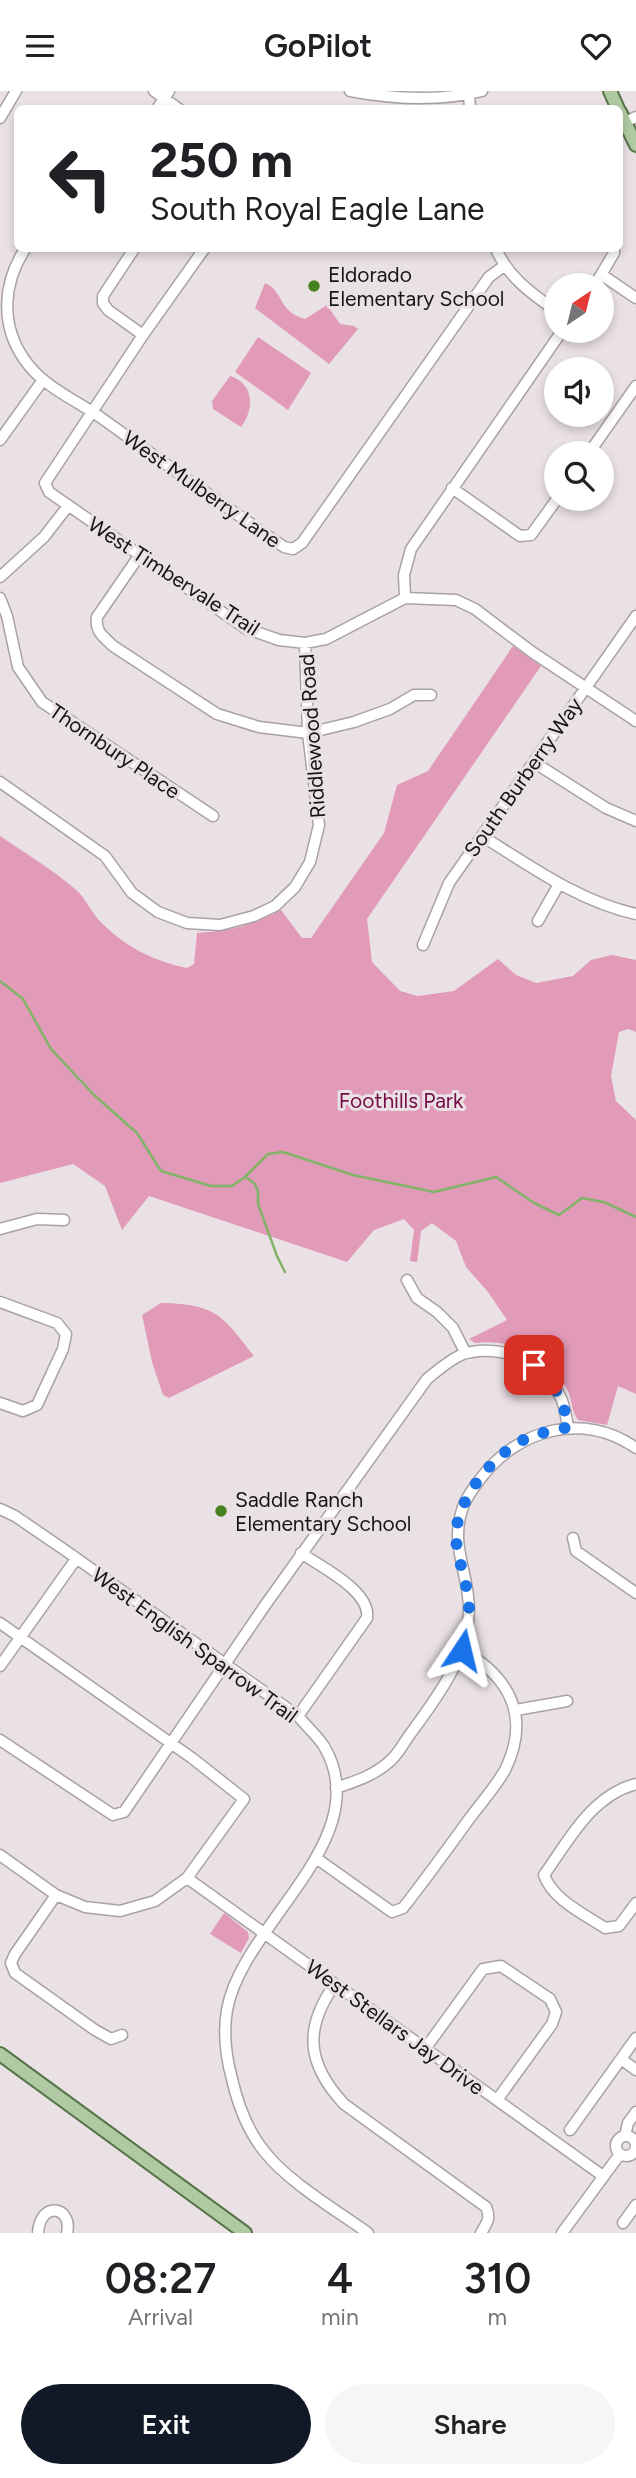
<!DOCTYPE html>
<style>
:root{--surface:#fff;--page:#f6f6f6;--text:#202124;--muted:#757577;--accent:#111827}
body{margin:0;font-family:Figtree,sans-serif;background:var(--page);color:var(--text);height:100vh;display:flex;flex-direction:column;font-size:26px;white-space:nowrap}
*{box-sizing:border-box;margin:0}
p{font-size:23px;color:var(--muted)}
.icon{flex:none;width:38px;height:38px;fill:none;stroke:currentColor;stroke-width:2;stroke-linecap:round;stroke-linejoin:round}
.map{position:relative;height:2142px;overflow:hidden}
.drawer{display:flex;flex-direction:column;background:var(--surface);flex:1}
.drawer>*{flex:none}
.top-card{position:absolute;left:14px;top:14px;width:609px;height:147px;border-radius:10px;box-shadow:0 4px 10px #0003;background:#fff;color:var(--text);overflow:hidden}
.needle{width:46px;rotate:35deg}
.tools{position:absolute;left:544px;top:182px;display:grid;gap:14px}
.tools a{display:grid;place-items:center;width:70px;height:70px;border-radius:50%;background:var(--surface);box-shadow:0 4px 10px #0003;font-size:35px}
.pin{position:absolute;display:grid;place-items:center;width:60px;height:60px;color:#fff;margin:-30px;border-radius:14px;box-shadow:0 4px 10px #0006}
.me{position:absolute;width:77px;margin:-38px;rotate:10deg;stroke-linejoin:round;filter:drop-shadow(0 0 5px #0008)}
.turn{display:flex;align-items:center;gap:24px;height:147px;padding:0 21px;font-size:32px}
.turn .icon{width:91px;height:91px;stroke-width:2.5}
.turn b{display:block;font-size:49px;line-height:60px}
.eta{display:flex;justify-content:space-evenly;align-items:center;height:119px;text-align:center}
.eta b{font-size:42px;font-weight:600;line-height:49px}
.button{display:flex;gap:14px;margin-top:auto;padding:14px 21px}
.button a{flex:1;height:80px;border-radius:42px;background:var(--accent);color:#fff;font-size:28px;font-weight:600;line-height:80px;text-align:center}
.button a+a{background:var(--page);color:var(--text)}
header{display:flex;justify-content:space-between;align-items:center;height:91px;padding:0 21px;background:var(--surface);font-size:32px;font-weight:600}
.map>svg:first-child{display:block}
</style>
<header><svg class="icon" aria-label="menu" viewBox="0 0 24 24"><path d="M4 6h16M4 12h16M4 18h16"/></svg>GoPilot<svg class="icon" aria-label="heart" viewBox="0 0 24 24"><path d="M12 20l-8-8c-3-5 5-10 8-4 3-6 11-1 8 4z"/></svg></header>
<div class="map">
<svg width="636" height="2142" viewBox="0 0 636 2142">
<rect width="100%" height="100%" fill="#eae1e4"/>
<path fill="#e19ab8" d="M265 192C284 200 278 221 305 228L327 214 340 233 354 235 358 238 329 273 255 217Z
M258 246 311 282 288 319 235 281Z
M230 285C254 292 255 318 241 336L213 318 212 310Z
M513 555 541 575 367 828 372 871 400 900 418 905 454 900 498 868 516 884 536 892 573 885 591 869 612 864 636 869V941L628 938 619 941 611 985 616 1010 636 1029V1303L618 1295 607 1334 578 1329C571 1319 572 1308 567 1298 548 1262 512 1248 475 1252L469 1248 507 1229 488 1201 466 1176 456 1150 432 1132 421 1140 417 1171 410 1170 414 1139 404 1128 374 1139 347 1171 149 1105 122 1139 105 1095 73 1073 0 1092V745C25 762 52 778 75 798 85 806 90 819 98 828 122 854 152 870 187 877L194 873 197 842C232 840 250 835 281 819L302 847H311L384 742 397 694 428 680Z
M161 1212C216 1213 222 1224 254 1265L169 1307 163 1304 152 1271 142 1224Z
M224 1822 248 1841 249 1847 241 1862 210 1843Z"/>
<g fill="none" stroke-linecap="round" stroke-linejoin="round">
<path stroke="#81b368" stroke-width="2.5" d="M0 890 23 908 51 958 94 1004 137 1042 161 1080 211 1095H232L245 1086 268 1063 283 1061 353 1084 434 1101 496 1086 534 1112 559 1124 582 1107 604 1111 636 1126
M247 1087 254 1092 258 1100V1113L277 1165 285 1181"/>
<g stroke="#a9a1a4" stroke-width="13">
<path id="minor" d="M154 0 179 18
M350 0C394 8 439 11 482 0
M469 3 470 18
M157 18 169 0
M0 27 16 0
M620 33 636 26
M25 158C3 192 0 233 24 268 42 295 74 308 100 326 161 370 222 413 284 456L293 458 302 452 489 186 504 175
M134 158 103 205V212L108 219 143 244
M204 158 143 244 45 392 49 401 245 537 279 549 305 552 326 548 405 507 456 509 475 518 532 561 636 630
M496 158C509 187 531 202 556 220
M602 184 636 207
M595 194 614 162V158
M0 349 43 289
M589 362 636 295
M452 397 520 445 531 444 557 408
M139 465 97 526C95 541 103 545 113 555L217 623 259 636 308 642 354 631 390 618 414 604H431
M0 486 44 446 68 415
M0 507 7 525 18 576 42 611 213 725
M405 507 404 484 411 458 562 240
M535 672 606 717 636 730
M0 691 105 765 132 802 158 821 187 832 220 834 254 825 275 815 295 796 310 771 319 734 308 642 305 552
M482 745C530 775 580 811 636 823
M538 830 559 793
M423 854 449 792 636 525
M0 1138 37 1128 64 1129
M407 1189 417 1207 437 1221 453 1237 465 1261
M0 1211 57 1232 66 1243 63 1258 37 1314 23 1320 0 1312
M0 1418 15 1425 69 1462 298 1625C306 1635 319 1646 325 1657 377 1749 242 1833 227 1919 223 1942 226 1966 232 1988 238 2014 247 2039 264 2060 288 2091 336 2119 368 2142
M573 1447 576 1460 636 1502
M0 1532 192 1667 244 1708 187 1787 155 1810 120 1820 85 1816 56 1804 0 1764
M0 1575 76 1468
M516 1619 567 1610
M298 1625 367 1527C371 1500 321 1476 301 1462
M0 1649 113 1724 124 1721 266 1513 427 1288C438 1279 449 1269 463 1263 468 1261 473 1261 479 1260 514 1258 543 1273 560 1305 565 1314 566 1326 568 1336
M636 1693C592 1704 569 1749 544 1784 553 1809 584 1823 605 1837L619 1835 636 1812
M336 1697C356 1690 373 1685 389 1671 398 1664 404 1651 411 1642 438 1605 468 1566 469 1518 469 1483 450 1455 462 1419 465 1408 474 1396 481 1387 518 1338 583 1320 636 1357
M316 1767 392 1821 403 1817C425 1789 446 1760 467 1731 479 1714 495 1697 505 1679 531 1626 510 1586 462 1559
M187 1787 603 2085
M56 1804 15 1863 11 1872 15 1882 95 1939 111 1948 122 1944
M335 1893C303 1938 307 1973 344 2013L486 2116C491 2127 487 2132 481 2142
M425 1958 483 1878 501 1875 550 1908 556 1921 552 1933 497 2009
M621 1968 636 1979
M570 2039 636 1947
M625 2045 628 2032 636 2021
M616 2055a10 10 0 1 1 20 0a10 10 0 1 1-20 0Z
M623 2132 636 2114
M38 2142C40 2109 73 2115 67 2142
M562 2142 620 2063"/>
</g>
<g stroke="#577448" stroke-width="16">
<path id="major" d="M610 0 618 18
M620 21 636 54
M0 1963 245 2142"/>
</g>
<use href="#minor" stroke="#fff" stroke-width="10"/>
<use href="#major" stroke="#afcaa2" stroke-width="12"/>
</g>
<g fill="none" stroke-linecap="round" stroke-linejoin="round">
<path stroke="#1a73e8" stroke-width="12" stroke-dasharray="0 21.6" d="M462 1559C464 1545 469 1530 469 1516 468 1493 458 1471 456 1448 454 1409 497 1358 532 1345 543 1341 557 1339 569 1336 562 1308 556 1293 534 1274"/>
</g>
<g fill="#46821f" stroke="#eae1e4" stroke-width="2.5">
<circle cx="314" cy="195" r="7"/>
<circle cx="221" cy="1420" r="7"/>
</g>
<g text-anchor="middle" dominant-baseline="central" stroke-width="6" stroke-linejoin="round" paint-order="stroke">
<g font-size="21" fill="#171415" stroke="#eae1e4" text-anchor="start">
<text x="328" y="183">Eldorado<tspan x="328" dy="24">Elementary School</tspan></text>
<text x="235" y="1408">Saddle Ranch<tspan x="235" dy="24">Elementary School</tspan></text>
</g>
<g font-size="21" fill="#171415" stroke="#eae1e4">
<text transform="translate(202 398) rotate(35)">West Mulberry Lane</text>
<text transform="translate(174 485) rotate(33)">West Timbervale Trail</text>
<text transform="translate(312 645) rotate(-94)">Riddlewood Road</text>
<text transform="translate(115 660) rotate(34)">Thornbury Place</text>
<text transform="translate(523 686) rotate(-55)">South Burberry Way</text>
<text transform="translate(195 1554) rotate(36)">West English Sparrow Trail</text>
<text transform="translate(395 1936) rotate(36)">West Stellars Jay Drive</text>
</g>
<g font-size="21" fill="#750a49" stroke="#eae1e4">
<text x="401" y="1009">Foothills Park</text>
</g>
</g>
</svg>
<div class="tools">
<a><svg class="needle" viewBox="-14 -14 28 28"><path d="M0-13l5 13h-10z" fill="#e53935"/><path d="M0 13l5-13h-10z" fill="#757577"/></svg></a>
<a><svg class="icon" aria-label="sound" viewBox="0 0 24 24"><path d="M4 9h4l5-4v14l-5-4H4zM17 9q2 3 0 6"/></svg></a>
<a><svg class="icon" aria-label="search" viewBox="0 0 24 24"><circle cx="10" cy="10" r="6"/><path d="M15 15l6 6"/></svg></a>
</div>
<div class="pin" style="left:534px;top:1274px;background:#d93025"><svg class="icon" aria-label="arrive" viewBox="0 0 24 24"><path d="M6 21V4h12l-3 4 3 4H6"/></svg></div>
<svg class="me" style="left:462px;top:1559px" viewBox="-20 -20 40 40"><path d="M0-17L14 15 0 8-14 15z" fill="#1a73e8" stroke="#fff" stroke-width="4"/></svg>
<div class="top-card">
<div class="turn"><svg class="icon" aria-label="left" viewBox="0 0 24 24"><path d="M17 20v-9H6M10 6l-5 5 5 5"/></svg><div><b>250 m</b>South Royal Eagle Lane</div></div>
</div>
</div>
<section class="drawer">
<div class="eta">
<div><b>08:27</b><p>Arrival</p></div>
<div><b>4</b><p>min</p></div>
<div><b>310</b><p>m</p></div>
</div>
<div class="button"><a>Exit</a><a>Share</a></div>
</section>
